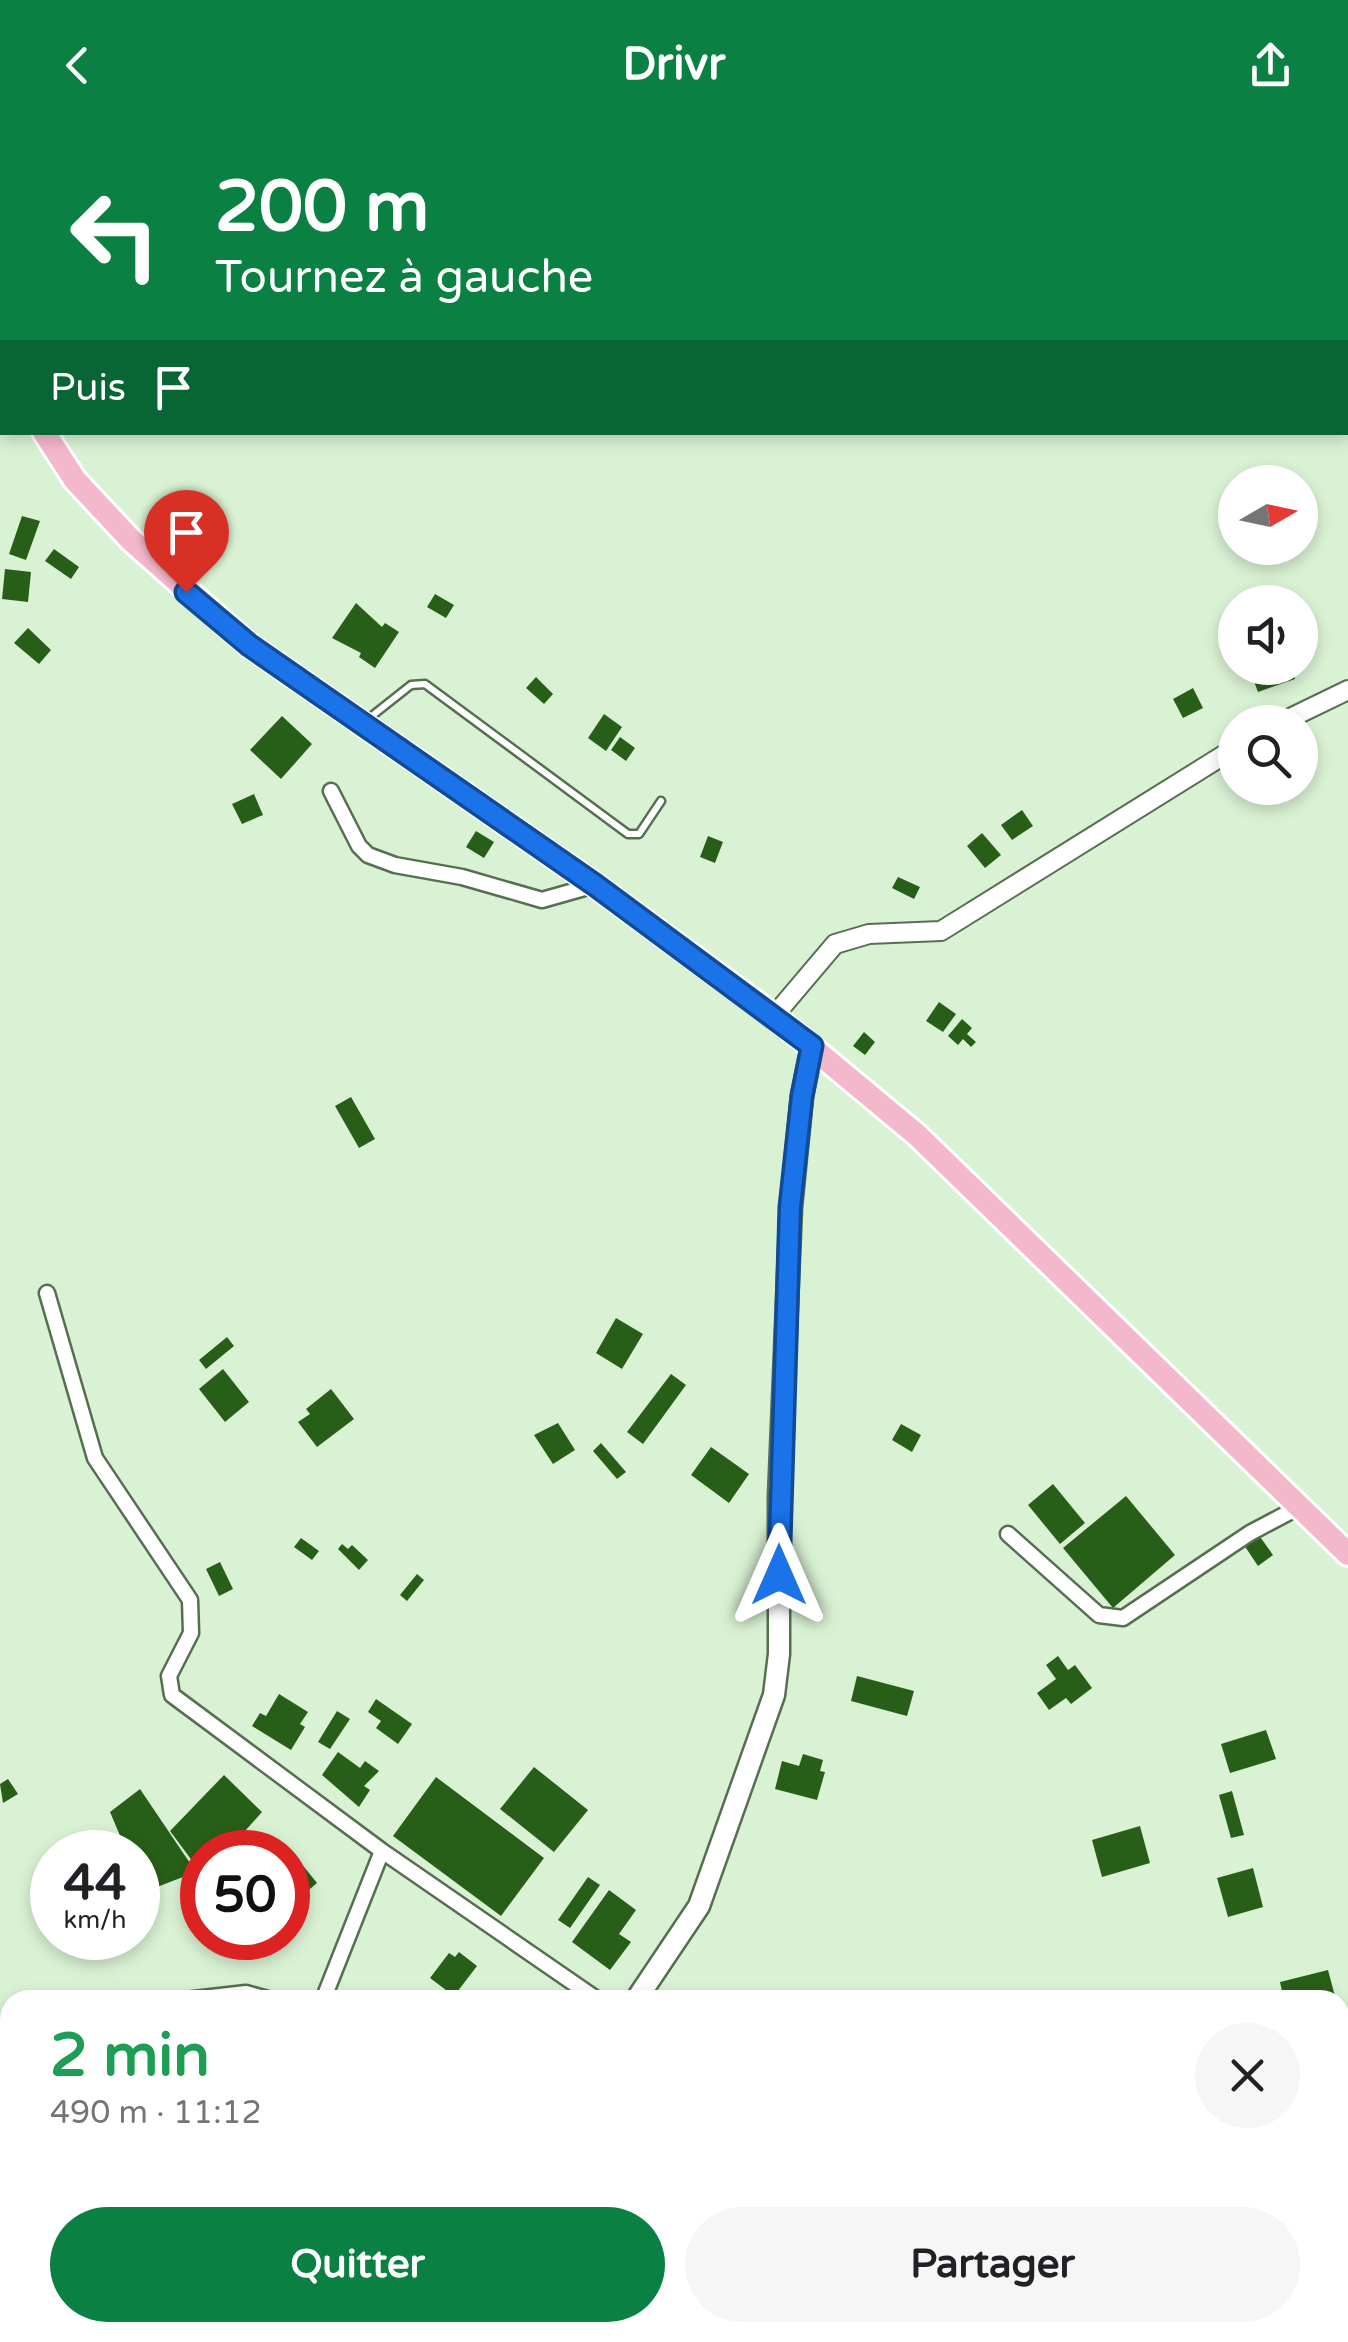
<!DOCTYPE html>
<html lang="fr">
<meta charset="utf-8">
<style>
:root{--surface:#fff;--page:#f6f6f6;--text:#202124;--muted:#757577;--accent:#0b8043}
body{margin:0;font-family:"Varela Round",sans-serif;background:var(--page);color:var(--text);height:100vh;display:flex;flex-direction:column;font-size:38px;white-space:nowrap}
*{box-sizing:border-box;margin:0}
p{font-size:32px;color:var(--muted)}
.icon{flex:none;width:55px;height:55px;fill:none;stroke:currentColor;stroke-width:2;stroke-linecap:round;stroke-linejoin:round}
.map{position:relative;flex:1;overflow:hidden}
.panel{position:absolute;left:0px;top:1860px;width:1350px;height:352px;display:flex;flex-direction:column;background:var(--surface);border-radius:30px 30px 0 0;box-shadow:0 5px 15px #0003}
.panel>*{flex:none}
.guide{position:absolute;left:0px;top:0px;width:1350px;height:305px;box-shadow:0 5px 15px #0003;background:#0b8043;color:#fff;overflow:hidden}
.needle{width:65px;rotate:81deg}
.tools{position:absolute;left:1218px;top:335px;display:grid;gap:20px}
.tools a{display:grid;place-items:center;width:100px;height:100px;border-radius:50%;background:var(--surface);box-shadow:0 5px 15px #0003;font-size:50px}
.speed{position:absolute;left:30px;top:1700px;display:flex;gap:20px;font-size:50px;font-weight:700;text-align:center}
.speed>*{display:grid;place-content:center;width:130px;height:130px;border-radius:50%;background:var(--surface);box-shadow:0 5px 15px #0003;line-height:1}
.speed small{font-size:25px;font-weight:400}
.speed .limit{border:15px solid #d22;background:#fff;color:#111}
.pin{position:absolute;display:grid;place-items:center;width:85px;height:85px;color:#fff;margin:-102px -42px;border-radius:50% 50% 50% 0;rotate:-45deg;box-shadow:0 0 10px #0007}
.pin .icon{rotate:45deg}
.me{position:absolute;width:110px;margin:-55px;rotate:0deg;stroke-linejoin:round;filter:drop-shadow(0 0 8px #0008)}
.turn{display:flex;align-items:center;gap:35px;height:210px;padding:0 50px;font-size:45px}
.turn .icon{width:130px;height:130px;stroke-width:2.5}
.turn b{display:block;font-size:70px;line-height:85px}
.then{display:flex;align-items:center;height:95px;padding:0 50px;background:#0003;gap:20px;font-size:38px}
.round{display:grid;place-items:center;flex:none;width:105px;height:105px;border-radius:52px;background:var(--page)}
.overview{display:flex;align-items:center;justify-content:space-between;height:170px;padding:0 50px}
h1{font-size:60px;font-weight:700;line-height:75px;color:#1e9e55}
.button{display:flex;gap:20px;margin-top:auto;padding:20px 50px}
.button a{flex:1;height:115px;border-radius:60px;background:var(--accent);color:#fff;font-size:40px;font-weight:700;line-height:115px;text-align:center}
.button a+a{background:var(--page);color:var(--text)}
header{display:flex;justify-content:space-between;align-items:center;height:130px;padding:0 50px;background:var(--accent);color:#fff;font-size:45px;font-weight:700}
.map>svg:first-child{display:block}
</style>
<header><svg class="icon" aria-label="back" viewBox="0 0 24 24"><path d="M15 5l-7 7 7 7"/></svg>Drivr<svg class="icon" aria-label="share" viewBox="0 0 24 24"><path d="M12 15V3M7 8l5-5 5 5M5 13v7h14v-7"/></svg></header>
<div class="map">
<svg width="1348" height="2212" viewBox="0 0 1348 2212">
<rect width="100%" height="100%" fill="#daf2d4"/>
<path fill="#285f18" d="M22 386 40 391 26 430 9 424Z
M54 419 79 437 71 449 45 431Z
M5 439 31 442 28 472 2 469Z
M435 464 454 475 446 488 427 477Z
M356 473 382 497 385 493 399 502 375 538 359 527 361 523 332 508Z
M28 498 51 520 39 534 14 513Z
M1249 538H1291L1295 549 1258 562Z
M536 547 553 564 544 574 526 558Z
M1193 558 1203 578 1183 588 1173 569Z
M604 584 622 597 606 621 588 608Z
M282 586 312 614 281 649 250 620Z
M620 607 635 618 626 631 611 620Z
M254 664 263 685 242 694 232 674Z
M1022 680 1033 696 1012 710 1001 695Z
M476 701 494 712 484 728 466 717Z
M982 703 1001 725 985 738 967 716Z
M708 706 723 712 715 733 700 727Z
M898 747 920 757 914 769 892 758Z
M939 872 956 884 943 902 926 891Z
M962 889 972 898 967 904 976 912 971 917 963 909 958 915 948 906Z
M864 902 875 912 865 925 853 916Z
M351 967 375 1009 359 1018 335 976Z
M616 1188 643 1204 622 1239 596 1223Z
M227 1207 234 1216 206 1239 199 1230Z
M223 1239 249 1272 225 1292 199 1259Z
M671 1244 686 1255 643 1314 627 1302Z
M331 1259 354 1289 317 1317 298 1292 310 1284 306 1279Z
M558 1293 575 1320 553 1334 534 1305Z
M901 1294 921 1305 912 1322 892 1310Z
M601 1313 626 1342 617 1349 593 1321Z
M711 1317 749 1344 729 1373 691 1345Z
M1053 1354 1085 1393 1060 1414 1028 1375Z
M1126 1366 1175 1425 1113 1478 1063 1418Z
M1258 1404 1273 1425 1258 1436 1244 1415Z
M301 1408 319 1421 312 1430 294 1417Z
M342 1414 348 1419 352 1415 368 1430 359 1440 338 1419Z
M220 1432 233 1459 219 1466 206 1439Z
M417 1444 424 1450 407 1471 400 1465Z
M1058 1526 1068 1540 1075 1535 1092 1558 1071 1574 1066 1568 1049 1580 1037 1563 1056 1549 1046 1535Z
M857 1546 914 1561 907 1586 851 1571Z
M279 1564 308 1582 300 1594 305 1597 291 1620 252 1596 260 1583 266 1586Z
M376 1569 412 1594 398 1614 376 1598 381 1591 368 1582Z
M337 1581 350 1589 330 1619 318 1612Z
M1266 1600 1276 1629 1230 1643 1221 1614Z
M338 1622 360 1638 365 1631 379 1641 364 1656 370 1660 359 1677 322 1645Z
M803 1624 823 1630 820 1641 825 1642 817 1670 775 1659 782 1631 799 1636Z
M534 1637 588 1680 554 1722 500 1679Z
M224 1645 262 1682 236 1711 245 1722H202V1744L170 1701Z
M436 1647 544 1728 501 1786 393 1706Z
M8 1649 18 1664 3 1673 0 1654Z
M140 1659 196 1742 144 1762 138 1747V1722H127L110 1682Z
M1232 1661 1244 1705 1231 1708 1219 1665Z
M1140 1696 1150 1733 1102 1747 1092 1710Z
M292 1722 317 1753 298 1769 288 1756V1725Z
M1253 1738 1263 1777 1228 1787 1217 1748Z
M588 1747 600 1755 570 1798 558 1790Z
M609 1760 636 1780 619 1804 631 1812 610 1840 572 1812Z
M459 1822 477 1836 454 1866 430 1848 449 1823 455 1827Z
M1328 1840 1336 1870H1284L1280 1852Z
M1348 1971V2070L1340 2071V2019L1344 2017 1340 1972Z"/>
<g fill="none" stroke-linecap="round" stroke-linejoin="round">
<g stroke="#586e53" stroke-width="11">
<path id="service" d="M368 589 411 555 425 554 628 704H639L661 671"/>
</g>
<g stroke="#586e53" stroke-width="19">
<path id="minor" d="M331 661 359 716 368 725 395 735 462 747 542 770 595 755
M47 1163 95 1328 190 1470 191 1503 169 1546 172 1565 382 1721 598 1870
M1008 1404 1099 1485 1123 1488 1250 1403 1301 1376
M185 1870 246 1863 271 1870
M323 1870 382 1721
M0 1912 10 1910
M438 2202 441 2212"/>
</g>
<g stroke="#586e53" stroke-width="22">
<path id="tertiary" d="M1282 592 1348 560
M774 886 835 814 869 804 941 801 1235 618"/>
</g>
<g stroke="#586e53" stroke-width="25">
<path id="secondary" d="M636 1870 699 1776 774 1565 779 1524V1367L791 1077 802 966 812 916
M116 2212 118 2202"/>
</g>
<g stroke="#fff" stroke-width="28">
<path id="trunk" d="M0 226 2 231
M44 302 75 350 131 410 249 515 595 755 774 886 917 1005 1348 1424"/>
</g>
<path stroke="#95a890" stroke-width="4" stroke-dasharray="5 8" stroke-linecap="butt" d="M0 2075 10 2068
M0 2209 16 2210 28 2202"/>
<use href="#service" stroke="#fff" stroke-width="6"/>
<use href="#minor" stroke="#fff" stroke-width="14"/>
<use href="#tertiary" stroke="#fff" stroke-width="18"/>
<use href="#secondary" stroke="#fff" stroke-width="20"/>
<use href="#trunk" stroke="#f4b8cc" stroke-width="22"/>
</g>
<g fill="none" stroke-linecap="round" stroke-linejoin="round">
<g stroke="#114b97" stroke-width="25">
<path id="route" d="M186 462 249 515 595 755 812 916 802 966 790 1077 779 1445"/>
</g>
<use href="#route" stroke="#1a73e8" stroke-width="18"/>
</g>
</svg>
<div class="tools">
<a><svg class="needle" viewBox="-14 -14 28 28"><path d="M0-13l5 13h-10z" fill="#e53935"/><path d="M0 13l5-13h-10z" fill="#757577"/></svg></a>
<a><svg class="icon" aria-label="sound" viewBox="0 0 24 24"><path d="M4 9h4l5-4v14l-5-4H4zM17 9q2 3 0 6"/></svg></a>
<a><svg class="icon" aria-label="search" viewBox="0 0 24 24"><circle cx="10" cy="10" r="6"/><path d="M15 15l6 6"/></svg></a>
</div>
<div class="speed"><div>44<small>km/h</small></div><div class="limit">50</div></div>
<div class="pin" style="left:186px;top:462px;background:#d93025"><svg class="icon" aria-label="arrive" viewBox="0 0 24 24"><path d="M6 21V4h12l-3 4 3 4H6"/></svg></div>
<svg class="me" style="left:779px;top:1445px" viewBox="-20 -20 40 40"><path d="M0-17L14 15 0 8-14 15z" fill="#1a73e8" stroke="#fff" stroke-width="4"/></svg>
<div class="guide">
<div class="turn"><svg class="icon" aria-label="left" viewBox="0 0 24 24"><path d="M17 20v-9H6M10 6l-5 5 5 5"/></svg><div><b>200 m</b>Tournez à gauche</div></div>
<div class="then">Puis<svg class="icon" aria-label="arrive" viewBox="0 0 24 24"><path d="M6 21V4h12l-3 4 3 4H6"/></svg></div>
</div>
<section class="panel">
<div class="overview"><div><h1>2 min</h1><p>490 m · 11:12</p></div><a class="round"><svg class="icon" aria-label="close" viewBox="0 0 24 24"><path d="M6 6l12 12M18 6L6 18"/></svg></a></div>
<div class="button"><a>Quitter</a><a>Partager</a></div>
</section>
</div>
